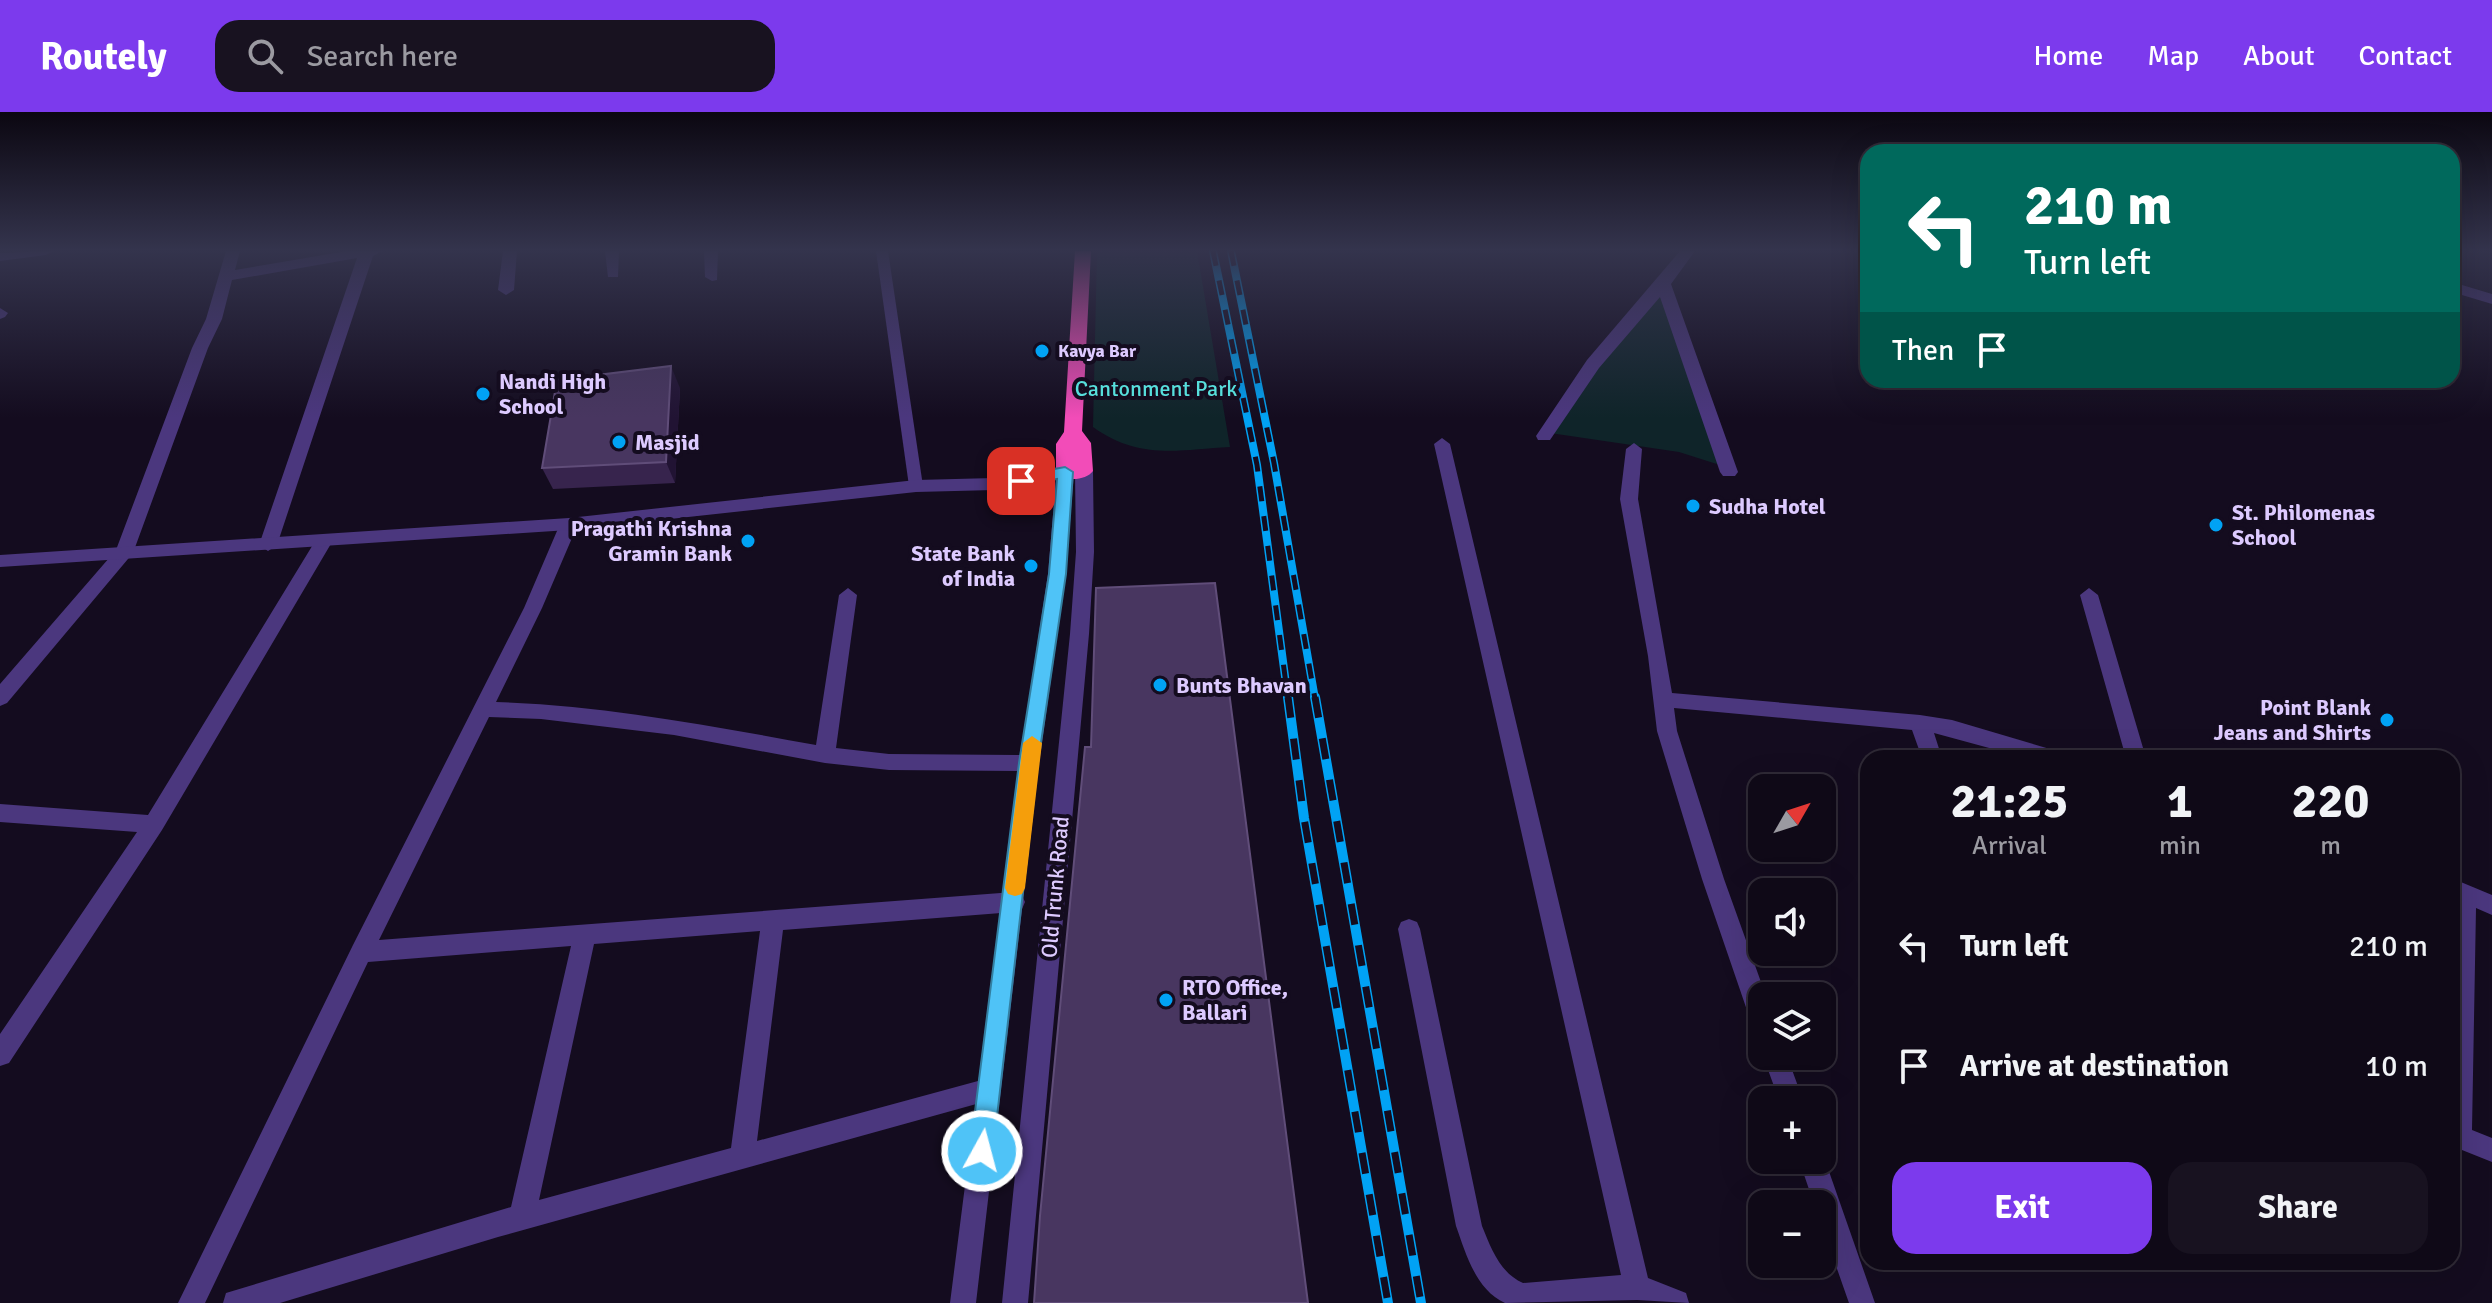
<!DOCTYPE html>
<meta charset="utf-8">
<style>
:root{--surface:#0f0917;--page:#181220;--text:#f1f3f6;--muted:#9b9aa1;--line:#2f2a36;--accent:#7c3aed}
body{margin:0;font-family:Signika,sans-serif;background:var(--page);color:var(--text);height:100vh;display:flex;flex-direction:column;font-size:30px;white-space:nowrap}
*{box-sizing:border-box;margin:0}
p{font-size:26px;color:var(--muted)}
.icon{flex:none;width:44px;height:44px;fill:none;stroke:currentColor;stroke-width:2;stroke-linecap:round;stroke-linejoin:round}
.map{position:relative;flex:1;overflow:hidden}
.panel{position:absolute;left:1860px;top:638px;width:600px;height:520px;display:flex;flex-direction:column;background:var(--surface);border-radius:24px;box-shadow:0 8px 32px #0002,0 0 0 2px var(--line)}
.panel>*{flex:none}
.top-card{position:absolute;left:1860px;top:32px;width:600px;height:244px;border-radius:24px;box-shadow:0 8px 32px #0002,0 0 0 2px var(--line);background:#00695c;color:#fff;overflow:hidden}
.needle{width:52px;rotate:51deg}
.fabs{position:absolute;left:1748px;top:662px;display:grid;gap:16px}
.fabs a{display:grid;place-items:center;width:88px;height:88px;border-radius:16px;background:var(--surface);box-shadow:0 8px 32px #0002,0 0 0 2px var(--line);font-size:40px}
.pin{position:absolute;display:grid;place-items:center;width:68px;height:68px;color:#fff;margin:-34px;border-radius:16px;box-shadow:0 4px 12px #0006}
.me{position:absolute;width:88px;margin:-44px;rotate:7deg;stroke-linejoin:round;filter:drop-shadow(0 0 6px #0008)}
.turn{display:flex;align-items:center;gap:28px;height:168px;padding:0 32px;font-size:36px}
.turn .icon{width:104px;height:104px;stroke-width:2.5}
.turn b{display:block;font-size:56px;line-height:68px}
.then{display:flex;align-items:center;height:76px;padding:0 32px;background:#0003;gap:16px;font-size:30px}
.eta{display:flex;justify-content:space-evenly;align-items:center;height:136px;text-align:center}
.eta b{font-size:48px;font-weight:700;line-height:56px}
.cta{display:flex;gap:16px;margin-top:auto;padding:16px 32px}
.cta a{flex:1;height:92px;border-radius:24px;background:var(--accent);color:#fff;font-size:32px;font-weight:700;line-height:92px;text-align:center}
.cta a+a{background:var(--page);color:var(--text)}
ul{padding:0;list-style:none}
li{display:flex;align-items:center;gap:24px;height:120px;padding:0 32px}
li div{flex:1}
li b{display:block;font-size:30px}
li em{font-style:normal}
header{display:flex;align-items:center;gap:48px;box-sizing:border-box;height:112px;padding:0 40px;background:var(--accent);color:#fff}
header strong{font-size:38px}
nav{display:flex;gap:44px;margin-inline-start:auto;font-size:28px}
.search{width:560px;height:72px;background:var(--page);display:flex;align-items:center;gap:20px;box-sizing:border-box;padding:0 28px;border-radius:24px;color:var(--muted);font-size:30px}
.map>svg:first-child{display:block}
</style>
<header>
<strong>Routely</strong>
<div class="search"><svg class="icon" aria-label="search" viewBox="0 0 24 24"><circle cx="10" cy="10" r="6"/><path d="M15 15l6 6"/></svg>Search here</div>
<nav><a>Home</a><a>Map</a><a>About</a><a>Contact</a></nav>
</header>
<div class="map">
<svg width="2492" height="1191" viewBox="0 0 2492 1191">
<rect width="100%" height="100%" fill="#140c1f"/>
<path fill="#0f2429" d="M1097 139H1197L1230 335C1177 338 1139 348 1093 315Z
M1660 182 1723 354 1679 340 1550 321 1597 253Z"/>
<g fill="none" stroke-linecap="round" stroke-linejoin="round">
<path fill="#4b377e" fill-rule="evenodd" d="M876 139H888L923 374 916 379 909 374Z"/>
<path fill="#4b377e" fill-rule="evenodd" d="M53 139 46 143 0 149V141Z
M226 139H240L235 158 347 139H382L373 144 277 433 268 439 259 433 357 146 232 168 222 207 208 236 133 441 7 591 0 594V572L116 438 192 236 206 207Z
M503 139H517L514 178 506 183 498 178Z
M605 139H619L618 165H608Z
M704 139H718L717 168 712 169 705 165Z
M1680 139H1695L1671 172 1738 360 1735 364H1723L1720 360 1660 185 1599 256 1550 328H1538L1536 324 1587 248Z
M2452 170 2492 182V192L2452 180Z
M0 196 8 201 5 205 0 207Z
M1442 326 1450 332 1648 1166 1686 1181 1689 1191 1637 1188 1505 1191C1476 1178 1466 1142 1456 1114L1398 817 1401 810 1409 807 1417 810 1420 817 1482 1114C1491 1136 1500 1161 1523 1171L1621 1163 1434 332Z
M1634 331 1642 337 1638 387 1672 581 1920 603 1952 608 2060 640 2063 646H2026L1934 621 1942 646H1922L1912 618 1674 596 1677 619 1724 767 1766 884H1762V918L1754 915 1750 907 1702 767 1657 619 1648 544 1620 387 1626 337Z
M569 406 578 412 542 496 496 590C604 593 710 614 816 633L839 483 848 476 857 483 836 636 889 642 1029 643 1036 645 1039 651 1036 657 1029 659 889 658 825 651 674 623 541 607 489 605 379 828 1014 780 1022 783 1025 790 1022 797 1014 800 783 818 757 1029 989 966 998 970 1001 978 998 986 498 1125 280 1191H223L226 1181 236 1178 511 1095 571 834 368 850 205 1191H178L353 833 524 496 560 412ZM760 819 731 1036 539 1088 594 832Z
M323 424 332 430 162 718 9 951 0 954V922L137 720 0 710V692L148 703 317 426Z
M2089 476 2098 483 2146 646H2126L2080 483Z
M2456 768 2492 783V803L2476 796 2472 1018 2492 1026V1050L2452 1034V770Z
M1763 944H1787L1803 988H1779Z
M1822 1042 1825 1048 1875 1191H1849L1822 1114V1092H1814L1799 1048H1822Z"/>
<path fill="#4b377e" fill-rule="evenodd" d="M1084 353 1093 359 1094 440 1089 522 1028 1191H1002L1070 522 1076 440 1075 359Z
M1065 354 1074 360 1066 462 1039 651 976 1191H950L1019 651 1048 462 1056 367 994 378 916 380 569 418 0 455V443L569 406 916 368 994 366Z"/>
<path fill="#f24cb8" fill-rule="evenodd" d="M1075 139H1091L1082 319 1091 331 1093 359C1086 369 1063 370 1056 360V332L1064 320Z"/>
<g stroke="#01a2f4" stroke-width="8">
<path id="rail-far1" d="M1213 139 1257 353 1288 587
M1231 139 1274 351 1315 587"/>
</g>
<g stroke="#01a2f4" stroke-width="10">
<path id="rail" d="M1288 585 1304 706 1388 1191
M1315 585 1421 1191"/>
</g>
<use href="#rail-far1" stroke="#140c1f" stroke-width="5" stroke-dasharray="15" stroke-linecap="butt"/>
<use href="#rail" stroke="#140c1f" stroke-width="7" stroke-dasharray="21" stroke-linecap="butt"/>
</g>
<path fill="#37244d" d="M680 276 675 371 553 377 542 356Z"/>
<path fill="#211333" d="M671 254 680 276 675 371 666 350Z"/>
<path fill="#483660" stroke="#604d79" stroke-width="2" d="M671 254 666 350 542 356 557 268Z
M1215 471 1308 1191H1034L1040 1104 1085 635H1091L1096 476Z"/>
<linearGradient id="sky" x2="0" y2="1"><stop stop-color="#0b0711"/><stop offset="0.45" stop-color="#34344d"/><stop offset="1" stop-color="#34344d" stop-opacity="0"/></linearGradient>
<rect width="2492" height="306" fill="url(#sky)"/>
<path fill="#4fc3f7" stroke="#337fa1" stroke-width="2" d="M1065 355 1073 360 1066 462 1038 651 993 1039 990 1047 982 1050 974 1047 970 1039 1019 651 1049 462 1057 367 1021 374 1013 369 1021 363Z"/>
<path fill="#f59e0b" d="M1032 624 1042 631 1025 776 1022 782 1015 784 1008 782 1005 776 1023 631Z"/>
<g fill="#01a2f4" stroke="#140c1f" stroke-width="3">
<circle cx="1042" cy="239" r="8"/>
<circle cx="483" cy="282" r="8"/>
<circle cx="619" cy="330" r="8"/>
<circle cx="1693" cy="394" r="8"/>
<circle cx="2216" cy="413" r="8"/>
<circle cx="748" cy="429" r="8"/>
<circle cx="1031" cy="454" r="8"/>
<circle cx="1160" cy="573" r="8"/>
<circle cx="2387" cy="608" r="8"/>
<circle cx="1166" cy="888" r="8"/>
</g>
<g text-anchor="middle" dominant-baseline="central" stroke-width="8" stroke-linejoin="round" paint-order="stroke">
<g font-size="18" font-weight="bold" fill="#ddcaff" stroke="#140c1f" text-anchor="start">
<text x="1058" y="239">Kavya Bar</text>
</g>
<g font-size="22" font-weight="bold" fill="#ddcaff" stroke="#140c1f" text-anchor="start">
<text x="499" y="269">Nandi High<tspan x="499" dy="25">School</tspan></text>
<text x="635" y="330">Masjid</text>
<text x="1709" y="394">Sudha Hotel</text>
<text x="2232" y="400">St. Philomenas<tspan x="2232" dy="25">School</tspan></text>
<text x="732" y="416" text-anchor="end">Pragathi Krishna<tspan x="732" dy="25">Gramin Bank</tspan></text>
<text x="1015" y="441" text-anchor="end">State Bank<tspan x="1015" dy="25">of India</tspan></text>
<text x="1176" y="573">Bunts Bhavan</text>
<text x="2371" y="595" text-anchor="end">Point Blank<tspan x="2371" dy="25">Jeans and Shirts</tspan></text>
<text x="1182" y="875">RTO Office,<tspan x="1182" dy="25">Ballari</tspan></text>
</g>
<g font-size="22" fill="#57dedc" stroke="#140c1f">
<text x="1156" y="276">Cantonment Park</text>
</g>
<g font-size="22" fill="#ddcaff" stroke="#140c1f">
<text transform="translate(1055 775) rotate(-85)">Old Trunk Road</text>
</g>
</g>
</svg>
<div class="fabs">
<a><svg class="needle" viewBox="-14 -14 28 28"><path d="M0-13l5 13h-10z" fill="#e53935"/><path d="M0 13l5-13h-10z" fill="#9b9aa1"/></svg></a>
<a><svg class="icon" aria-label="sound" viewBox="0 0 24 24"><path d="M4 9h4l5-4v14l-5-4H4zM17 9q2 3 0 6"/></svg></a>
<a><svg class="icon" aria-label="layers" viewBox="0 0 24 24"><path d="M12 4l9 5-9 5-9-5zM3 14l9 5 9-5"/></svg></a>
<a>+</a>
<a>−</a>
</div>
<div class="pin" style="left:1021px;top:369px;background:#d93025"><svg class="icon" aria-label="arrive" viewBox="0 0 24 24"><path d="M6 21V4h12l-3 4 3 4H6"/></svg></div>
<svg class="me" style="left:982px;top:1039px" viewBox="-20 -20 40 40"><circle r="17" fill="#4fc3f7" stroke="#fff" stroke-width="3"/><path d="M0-11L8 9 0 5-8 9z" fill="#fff"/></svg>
<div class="top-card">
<div class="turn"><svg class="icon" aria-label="left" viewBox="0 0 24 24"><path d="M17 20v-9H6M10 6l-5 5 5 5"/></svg><div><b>210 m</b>Turn left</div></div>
<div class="then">Then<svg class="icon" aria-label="arrive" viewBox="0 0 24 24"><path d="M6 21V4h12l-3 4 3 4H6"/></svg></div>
</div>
<section class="panel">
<div class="eta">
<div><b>21:25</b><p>Arrival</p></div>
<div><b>1</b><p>min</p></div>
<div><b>220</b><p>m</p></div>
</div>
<ul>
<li><svg class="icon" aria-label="left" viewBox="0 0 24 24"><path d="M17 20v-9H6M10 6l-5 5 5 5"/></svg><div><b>Turn left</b></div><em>210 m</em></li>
<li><svg class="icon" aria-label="arrive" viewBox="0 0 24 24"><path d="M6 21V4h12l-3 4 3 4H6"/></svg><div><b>Arrive at destination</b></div><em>10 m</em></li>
</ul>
<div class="cta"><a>Exit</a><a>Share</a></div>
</section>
</div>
